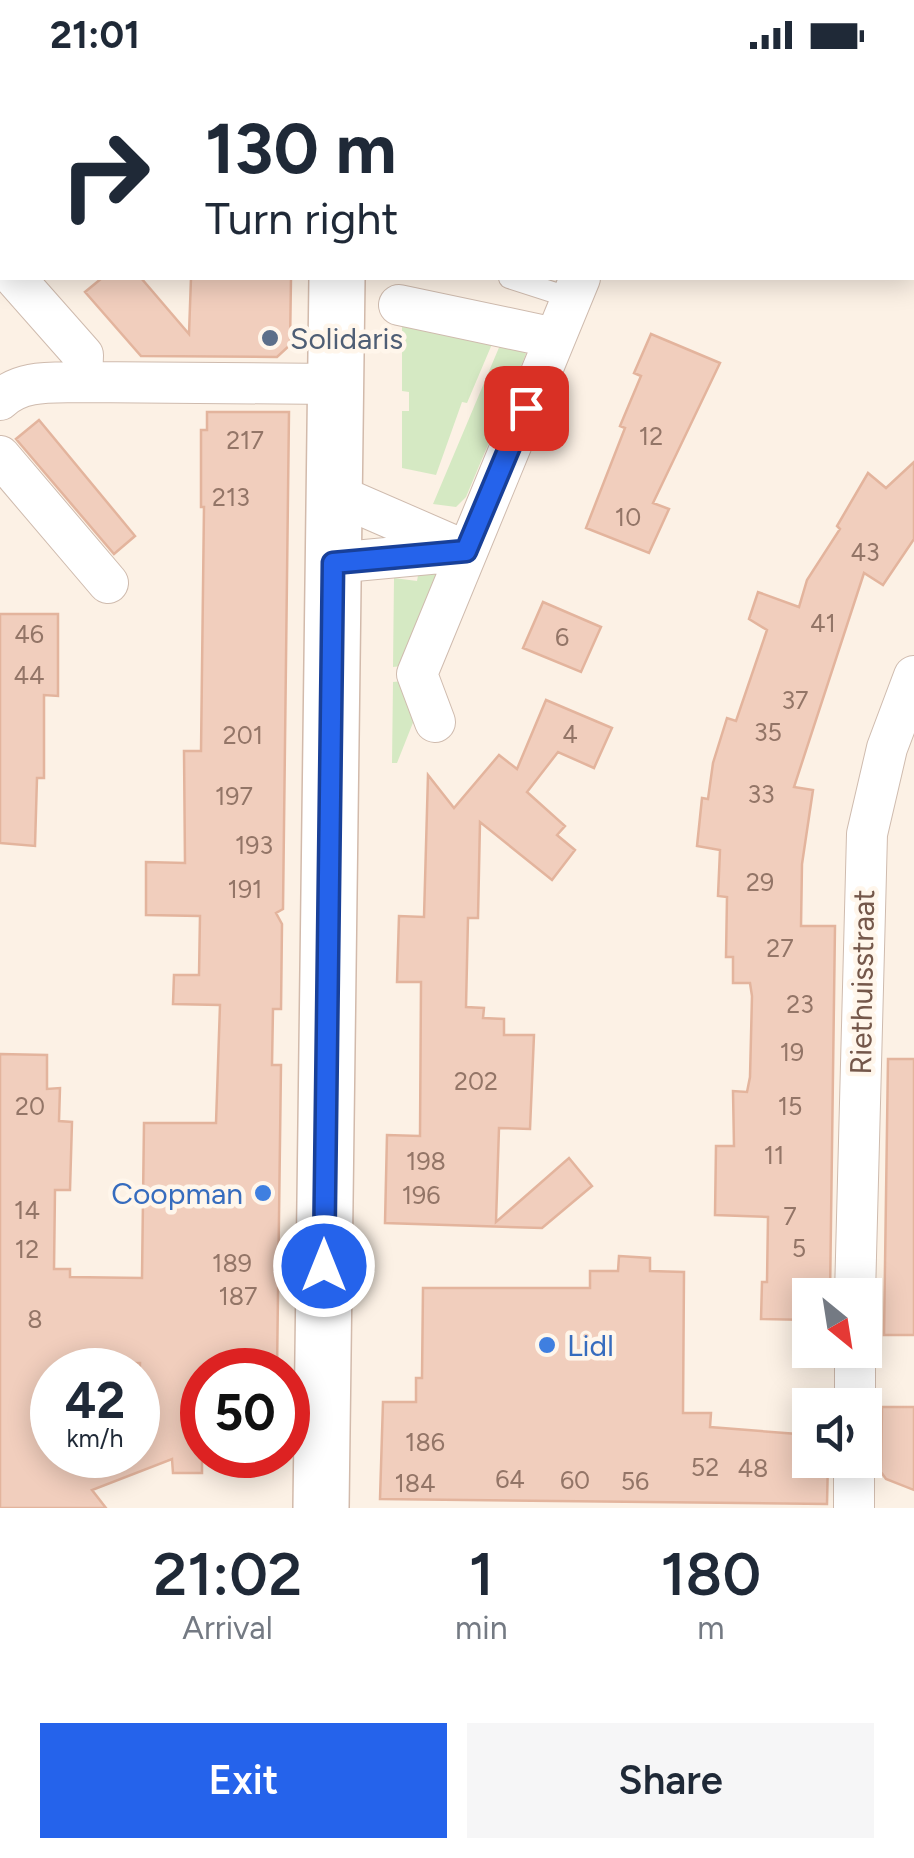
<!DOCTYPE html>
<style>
:root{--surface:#fff;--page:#f6f6f7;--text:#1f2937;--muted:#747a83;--accent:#2563eb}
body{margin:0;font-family:Figtree,sans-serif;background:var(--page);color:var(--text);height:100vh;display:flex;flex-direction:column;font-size:38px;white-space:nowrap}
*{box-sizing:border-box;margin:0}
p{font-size:32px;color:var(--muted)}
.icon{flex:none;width:55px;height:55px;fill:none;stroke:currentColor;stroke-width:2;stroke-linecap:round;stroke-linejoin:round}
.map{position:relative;height:1438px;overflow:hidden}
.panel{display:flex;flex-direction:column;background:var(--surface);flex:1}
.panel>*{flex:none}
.guide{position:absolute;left:0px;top:0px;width:915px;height:210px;box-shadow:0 5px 25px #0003;background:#fff;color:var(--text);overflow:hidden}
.needle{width:65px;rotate:150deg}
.tools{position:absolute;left:792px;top:1208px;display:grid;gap:20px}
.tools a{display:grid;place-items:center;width:90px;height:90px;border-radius:0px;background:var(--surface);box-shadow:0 5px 25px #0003;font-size:50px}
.speed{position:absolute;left:30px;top:1278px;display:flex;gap:20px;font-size:50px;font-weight:700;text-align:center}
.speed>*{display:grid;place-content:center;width:130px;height:130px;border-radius:50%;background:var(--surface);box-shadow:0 5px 25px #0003;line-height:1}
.speed small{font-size:25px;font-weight:400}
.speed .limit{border:15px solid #d22;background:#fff;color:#111}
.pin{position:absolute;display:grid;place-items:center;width:85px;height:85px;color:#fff;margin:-42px;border-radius:20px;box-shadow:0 5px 15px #0006}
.me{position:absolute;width:110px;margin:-55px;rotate:0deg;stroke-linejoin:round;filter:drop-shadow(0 0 8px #0008)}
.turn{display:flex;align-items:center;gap:35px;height:210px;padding:0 40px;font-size:45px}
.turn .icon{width:130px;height:130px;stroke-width:2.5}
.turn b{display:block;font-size:70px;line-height:85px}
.eta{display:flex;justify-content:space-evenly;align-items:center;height:170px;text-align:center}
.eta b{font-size:60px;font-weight:600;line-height:70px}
.button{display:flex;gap:20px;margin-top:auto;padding:20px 40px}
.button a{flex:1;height:115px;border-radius:0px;background:var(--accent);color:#fff;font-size:40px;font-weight:600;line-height:115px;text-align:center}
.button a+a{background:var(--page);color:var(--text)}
.status{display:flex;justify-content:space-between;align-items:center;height:70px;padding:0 50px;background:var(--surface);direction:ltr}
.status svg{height:28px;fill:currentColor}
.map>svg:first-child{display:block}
</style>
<div class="status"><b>21:01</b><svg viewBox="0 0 49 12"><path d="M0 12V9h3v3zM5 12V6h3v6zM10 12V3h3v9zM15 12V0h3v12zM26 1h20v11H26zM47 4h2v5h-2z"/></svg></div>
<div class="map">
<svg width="914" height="1438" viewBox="0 0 914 1438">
<rect width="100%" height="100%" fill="#fcf1e5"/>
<path fill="#d5e9c3" d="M402 249 495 267 467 333 462 332 436 405 402 398V341H409V322L402 321Z
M503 268 521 272 526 284 466 427 456 437 433 434Z
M419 500 439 504 410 595 393 597 394 508 417 511Z
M403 611 418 640 397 693H392L393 612Z"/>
<path fill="#f1cebd" stroke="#e3b49d" stroke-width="2.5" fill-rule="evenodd" d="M102 208H141L189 264 191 208H291L290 275 277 287 141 286 85 222Z
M651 264 720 293 653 433 669 439 649 483 586 458 625 358 620 356 641 306 634 303Z
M207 342H289L283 839 276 843 282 854 281 939H273L272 995H281L277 1300H202V1403H173L172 1389 92 1420 106 1438H0V984L47 985V1019L60 1018 59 1051 72 1052 70 1120H55L54 1199H70V1207L142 1208 144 1053H216L220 935 173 934 174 905H199L200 846 146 845V792L185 793 184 681H201L204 437H201V360H207ZM140 1293 138 1385H52V1300L56 1294Z
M39 350 135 466 114 484 16 369Z
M914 392V469L883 515 864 503 794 717 813 720 802 794 801 856H835L830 1225H810V1250L761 1249 762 1212H767L768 1147 715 1145 716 1076H734L733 1021 747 1022 750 1007 752 926 750 913H733V887H726L727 827 718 826 720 780 697 776 702 728 708 729 713 693 727 648 736 651 767 560 749 549 758 522 799 537 807 510 840 459 837 456 868 403 886 418Z
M543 532 601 557 581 602 523 578Z
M0 544H58V626L44 625V708H37L35 776 0 773Z
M546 630 612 658 594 698 558 682 527 722 565 756 557 765 575 780 552 810 480 752 478 848H468L466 937 484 938 483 948 504 949V965H534L530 1059 499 1058 496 1152 569 1088 592 1116 542 1158 385 1153 387 1065 420 1066 421 912H397L399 846 424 847 428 705 454 738 499 685 517 699Z
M888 989H914V1265H884Z
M619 1186 650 1188V1201L684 1202 683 1343H711L710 1357 810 1365V1390H828L827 1434 380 1429 383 1332H416V1308H422L423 1218H590V1201H618Z
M882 1337H914V1420L886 1409 881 1402Z"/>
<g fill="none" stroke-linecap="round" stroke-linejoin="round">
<g stroke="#cfbbae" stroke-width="22">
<path id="service" d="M509 208 571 228"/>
</g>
<g stroke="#cfbbae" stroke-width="42">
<path id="minor" d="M666 2 667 0
M399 235 555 268
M82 312 335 314
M0 330C22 309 53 313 82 312L83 285 15 208
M0 386 108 513
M335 424 466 481
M333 493 462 481
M435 652 417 604 580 208
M855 1225 867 764 887 678 914 606
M855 1335V1280
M854 1438V1390"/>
</g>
<g stroke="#d2baab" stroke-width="58">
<path id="secondary" d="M339 2V0
M321 1438 337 208"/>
</g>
<use href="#service" stroke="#fff" stroke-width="20"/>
<use href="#minor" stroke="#fff" stroke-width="40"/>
<use href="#secondary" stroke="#fff" stroke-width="55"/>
</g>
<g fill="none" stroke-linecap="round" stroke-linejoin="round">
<g stroke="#184099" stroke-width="25">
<path id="route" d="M324 1196 333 493 466 481 526 338"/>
</g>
<use href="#route" stroke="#2563eb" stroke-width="18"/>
</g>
<circle fill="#5c6f8a" stroke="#fff6eb" stroke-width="4" cx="270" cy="268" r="10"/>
<g fill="#3f7fe0" stroke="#fff6eb" stroke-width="4">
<circle cx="263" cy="1123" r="10"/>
<circle cx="547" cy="1275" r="10"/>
</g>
<g text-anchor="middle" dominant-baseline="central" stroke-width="9" stroke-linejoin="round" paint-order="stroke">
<g font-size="25" fill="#937567">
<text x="651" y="366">12</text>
<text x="245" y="370">217</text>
<text x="231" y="427">213</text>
<text x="628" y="447">10</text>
<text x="865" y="482">43</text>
<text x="823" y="553">41</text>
<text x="29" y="564">46</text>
<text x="562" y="567">6</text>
<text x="29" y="605">44</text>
<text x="795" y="630">37</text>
<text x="768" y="662">35</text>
<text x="570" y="664">4</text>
<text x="243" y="665">201</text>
<text x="761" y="724">33</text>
<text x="234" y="726">197</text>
<text x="254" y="775">193</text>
<text x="760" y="812">29</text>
<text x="245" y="819">191</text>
<text x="780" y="878">27</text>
<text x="800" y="934">23</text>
<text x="792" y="982">19</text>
<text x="476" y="1011">202</text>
<text x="30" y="1036">20</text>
<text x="790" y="1036">15</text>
<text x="774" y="1085">11</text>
<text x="426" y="1091">198</text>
<text x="421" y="1125">196</text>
<text x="27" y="1140">14</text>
<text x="790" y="1146">7</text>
<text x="799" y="1178">5</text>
<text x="27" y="1179">12</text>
<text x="232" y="1193">189</text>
<text x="238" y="1226">187</text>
<text x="35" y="1249">8</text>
<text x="425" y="1372">186</text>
<text x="705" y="1397">52</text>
<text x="753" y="1398">48</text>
<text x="510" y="1409">64</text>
<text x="575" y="1410">60</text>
<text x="635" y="1411">56</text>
<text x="415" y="1413">184</text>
</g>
<g font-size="30" fill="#4e5e75" stroke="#fff6eb" text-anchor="start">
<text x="290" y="268">Solidaris</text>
</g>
<g font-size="30" fill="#74574a" stroke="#fff6eb">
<text transform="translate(862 912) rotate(-89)">Riethuisstraat</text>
</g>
<g font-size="30" fill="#366cbe" stroke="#fff6eb" text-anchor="end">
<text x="243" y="1123">Coopman</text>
<text x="567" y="1275" text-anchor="start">Lidl</text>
</g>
</g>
</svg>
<div class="tools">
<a><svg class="needle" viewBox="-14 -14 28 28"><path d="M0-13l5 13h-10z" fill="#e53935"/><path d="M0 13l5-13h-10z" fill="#747a83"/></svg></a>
<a><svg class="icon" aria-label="sound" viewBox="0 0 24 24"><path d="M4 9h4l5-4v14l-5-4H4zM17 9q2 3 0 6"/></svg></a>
</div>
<div class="speed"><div>42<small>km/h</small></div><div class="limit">50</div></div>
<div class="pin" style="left:526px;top:338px;background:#d93025"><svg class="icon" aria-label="arrive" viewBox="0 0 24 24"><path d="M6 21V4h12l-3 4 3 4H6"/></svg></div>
<svg class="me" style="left:324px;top:1196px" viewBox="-20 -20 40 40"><circle r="17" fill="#2563eb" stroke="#fff" stroke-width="3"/><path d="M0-11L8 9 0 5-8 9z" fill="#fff"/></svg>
<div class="guide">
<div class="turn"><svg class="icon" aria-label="right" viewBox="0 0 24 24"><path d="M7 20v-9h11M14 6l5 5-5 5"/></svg><div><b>130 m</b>Turn right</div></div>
</div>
</div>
<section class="panel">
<div class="eta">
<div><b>21:02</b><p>Arrival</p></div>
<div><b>1</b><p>min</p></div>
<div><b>180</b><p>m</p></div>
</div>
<div class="button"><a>Exit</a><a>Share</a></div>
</section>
